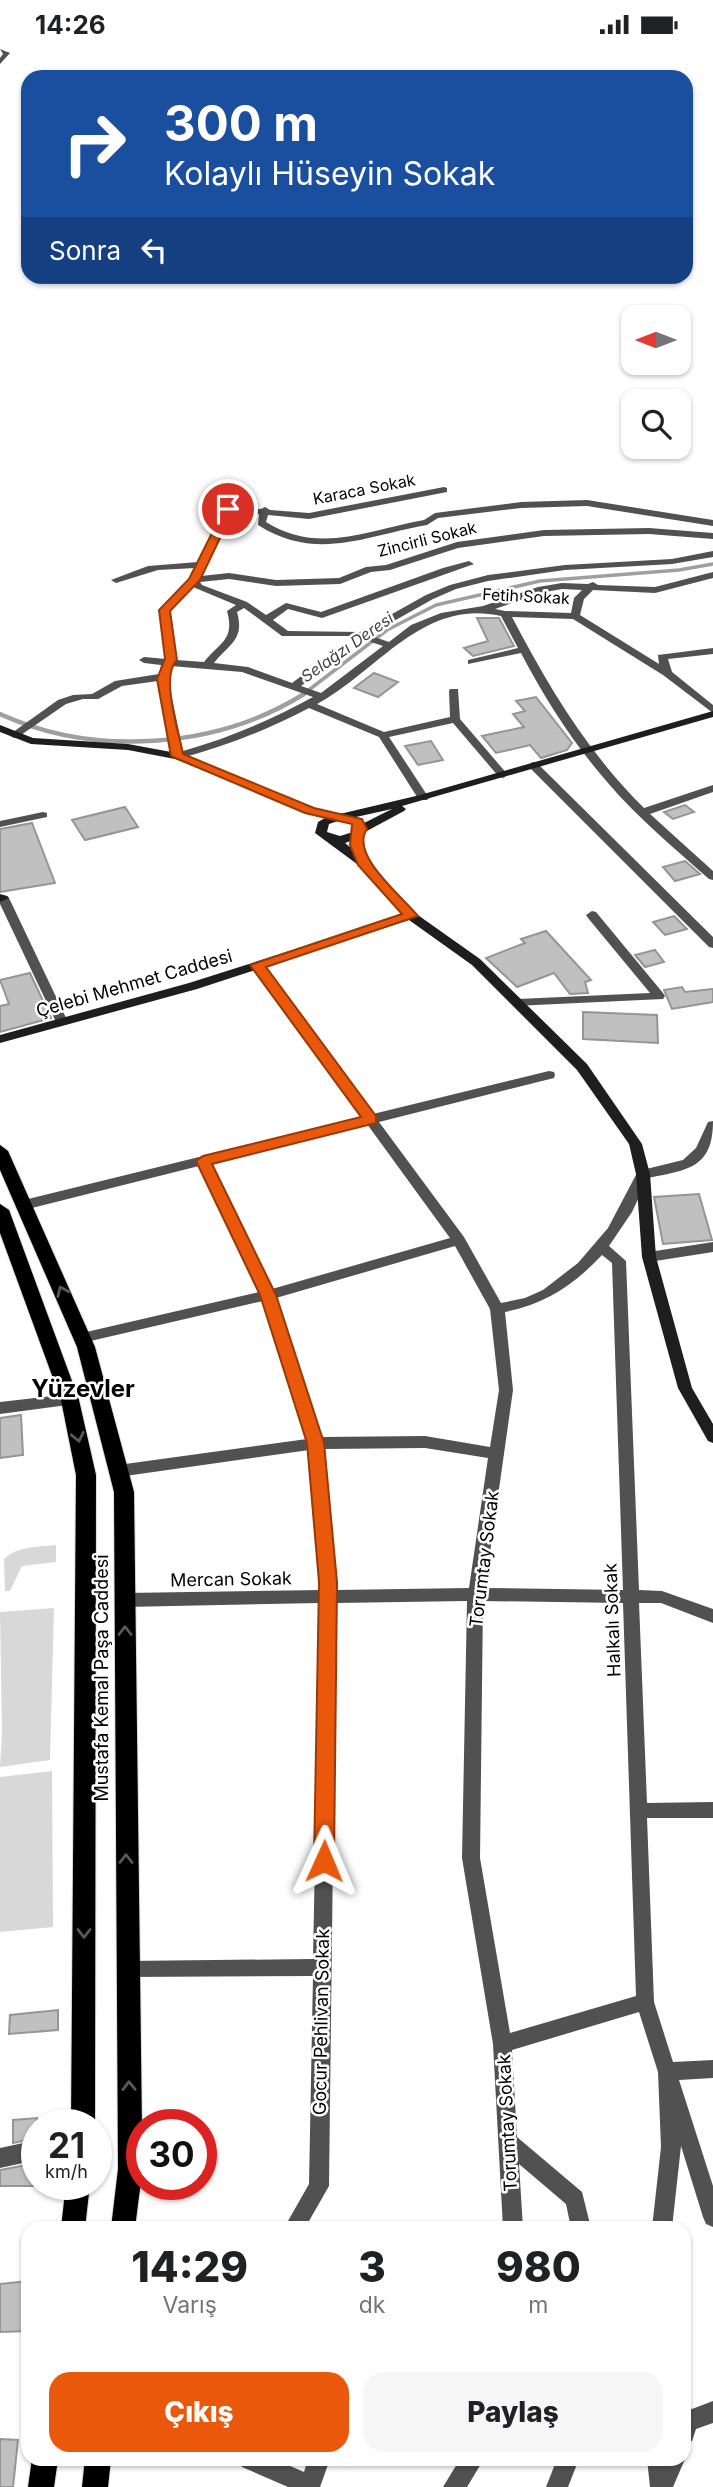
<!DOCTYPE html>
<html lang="tr">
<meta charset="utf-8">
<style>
:root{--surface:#fff;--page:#f6f6f6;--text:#202124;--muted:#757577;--accent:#ea580c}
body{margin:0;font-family:Inter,sans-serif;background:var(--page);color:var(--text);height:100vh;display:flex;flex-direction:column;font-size:26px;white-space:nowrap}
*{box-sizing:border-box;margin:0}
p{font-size:23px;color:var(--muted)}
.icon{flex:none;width:38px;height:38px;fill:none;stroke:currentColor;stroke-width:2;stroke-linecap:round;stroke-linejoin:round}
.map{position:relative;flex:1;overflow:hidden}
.sheet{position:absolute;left:21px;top:2172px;width:670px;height:245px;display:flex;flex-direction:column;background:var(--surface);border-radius:21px;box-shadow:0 2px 5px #0004}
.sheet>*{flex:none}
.guide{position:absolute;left:21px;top:21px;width:672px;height:214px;border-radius:21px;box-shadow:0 2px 5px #0004;background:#1a4fa0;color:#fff;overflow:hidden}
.needle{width:46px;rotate:270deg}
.tools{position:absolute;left:621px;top:256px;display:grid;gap:14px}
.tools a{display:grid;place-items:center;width:70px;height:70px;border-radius:14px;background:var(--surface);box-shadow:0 2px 5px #0004;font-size:35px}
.speed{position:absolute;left:21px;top:2060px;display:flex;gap:14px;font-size:35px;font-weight:700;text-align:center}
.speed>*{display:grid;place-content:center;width:91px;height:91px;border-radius:50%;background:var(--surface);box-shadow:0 2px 5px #0004;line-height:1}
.speed small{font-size:18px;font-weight:400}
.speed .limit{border:10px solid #d22;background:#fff;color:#111}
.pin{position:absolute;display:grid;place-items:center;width:60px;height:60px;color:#fff;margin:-30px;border:4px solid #fff;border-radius:50%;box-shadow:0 2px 7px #0007}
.me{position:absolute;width:77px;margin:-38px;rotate:1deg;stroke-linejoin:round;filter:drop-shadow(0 0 5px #0008)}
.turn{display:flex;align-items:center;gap:24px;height:147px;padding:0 28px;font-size:32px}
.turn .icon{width:91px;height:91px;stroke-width:2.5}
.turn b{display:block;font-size:49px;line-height:60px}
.then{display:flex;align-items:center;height:66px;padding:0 28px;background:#0003;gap:14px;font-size:26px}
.eta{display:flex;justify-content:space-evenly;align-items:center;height:119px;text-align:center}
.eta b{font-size:42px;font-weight:800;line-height:49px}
.primary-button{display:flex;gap:14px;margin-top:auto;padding:14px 28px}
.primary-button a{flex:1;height:80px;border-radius:21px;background:var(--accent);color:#fff;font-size:28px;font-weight:800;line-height:80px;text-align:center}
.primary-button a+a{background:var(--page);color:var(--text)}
.status{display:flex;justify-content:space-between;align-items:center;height:49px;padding:0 35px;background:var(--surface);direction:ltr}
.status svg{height:19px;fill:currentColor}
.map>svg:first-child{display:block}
</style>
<div class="status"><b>14:26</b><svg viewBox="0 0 49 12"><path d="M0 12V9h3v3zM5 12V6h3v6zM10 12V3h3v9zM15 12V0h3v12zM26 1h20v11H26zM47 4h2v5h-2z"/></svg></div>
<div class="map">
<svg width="713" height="2438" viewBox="0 0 713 2438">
<rect width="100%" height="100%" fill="#fff"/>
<path fill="#d8d8d8" d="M56 1496V1513L22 1517 10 1542H5L4 1510C18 1497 38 1498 56 1496Z
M54 1559 50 1711 0 1718 2 1683 0 1563Z
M52 1722 53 1878 0 1883V1728Z"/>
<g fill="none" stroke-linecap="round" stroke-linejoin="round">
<path stroke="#9f9f9f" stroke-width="3.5" d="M301 647 387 581 436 556 540 532 679 521 713 515"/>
<path stroke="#9f9f9f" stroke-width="4.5" d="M0 665C94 708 216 700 304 645"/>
</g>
<path fill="#c0c0c0" stroke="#959595" stroke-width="2" d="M477 569H499L514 597 473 607 464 599 488 592Z
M374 624 398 633 378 648 354 639Z
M536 648 572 694 567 701 541 709 530 696 496 704 482 687 524 678 513 665 525 662 516 652Z
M431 692 443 711 418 716 405 697Z
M685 756 694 763 673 770 664 763Z
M125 758 138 778 85 791 72 771Z
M32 774 55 834 0 843V780Z
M685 812 700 825 675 832 663 818Z
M674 867 687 880 665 886 653 873Z
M546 882 591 931 585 933 588 944 570 945 554 924 517 938 486 909 525 894 521 890Z
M655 901 664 913 645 918 635 906Z
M30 924 51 969 0 983V957L9 955 0 931Z
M682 938 685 943 713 940V953L672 960 664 941Z
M583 963 657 966 658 994 583 990Z
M699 1145 712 1191 663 1195 654 1148Z
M21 1366 23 1406 0 1409V1369Z
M58 1961V1981L9 1985 10 1966Z
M37 2069V2089L13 2094V2071Z
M37 2114V2137H0V2121Z
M28 2232V2282L0 2283V2235Z
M0 2390 18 2391 13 2438H0Z"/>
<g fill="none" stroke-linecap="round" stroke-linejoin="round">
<g stroke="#dbdbdb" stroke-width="2">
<path id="primary" d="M0 1096 8 1102 95 1298 134 1443 142 2082V2124L135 2179H111L118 2120 114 1443 77 1298 0 1121Z
M0 1155 9 1161 79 1351 96 1426 95 2076H71L76 1426 61 1351 0 1184Z
M66 2135H90L85 2179H61Z
M32 2410H58L54 2438H28Z
M85 2410H111L108 2438H82Z"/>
</g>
<path fill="#515151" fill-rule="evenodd" d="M0 0 10 4 0 15V9L3 5Z
M444 438 447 439V443L309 470 268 466 266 473C318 506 369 481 424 471L435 464 521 453 587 451 713 471V477L587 457 521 459 438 469 427 476C365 487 316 513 258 476L259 465 231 463 201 527 229 524 276 531 339 529 366 518 386 516 457 493 544 481 649 479 713 484V490L649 485 544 487 458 499 390 521 371 523 340 535 276 537 229 530 200 533 202 536 247 553 266 566 286 554 321 563 443 519 469 512 474 515 322 569 288 560 273 571 288 582 360 583 426 546 450 536 488 526 565 516 672 510 713 502V508L672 515 565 521 488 532 456 540 433 550 369 586 389 593 411 576 441 564 483 557 538 538 562 534 588 535 593 533 598 536 655 538 713 523V529L655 544 593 541 584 550 580 566 659 615 658 606 713 599V605L668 610 672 623 713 656V664L663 626 573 570 512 568C548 637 588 704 644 759L713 736V743L650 765 713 822V831L709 830C674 799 638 769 608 734 573 694 545 650 521 604L468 615V611L518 599 501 567C423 549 378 622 317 655L384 683 450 668 449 642 450 640H458L460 670 508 726 503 729 499 728 453 674 389 688 429 749 427 751H419L379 688 309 659C267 681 224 698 178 710L174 709 158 632 122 637 98 650H83L66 655 18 688 14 689 9 686 58 651 73 646 92 645 115 632 159 625 161 616 144 614 139 611 144 608 166 610 160 561 190 530 195 519 158 521 116 534 111 531 148 517 198 513 225 458 261 460 265 458 270 461 309 464ZM193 538 236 556 227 562C235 591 220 593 204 613L176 611 170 562ZM562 540 582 541 574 549 571 564 505 562 495 560 540 544ZM244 559 282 587H353L383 597 321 644 301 637 340 608V604H332L292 634 248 618 214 614C229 595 245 591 237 563ZM171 617 242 623 313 648C271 671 229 689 183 702L168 630Z
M533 713 537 714 713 888V899L709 898 529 718 528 716Z
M43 763 47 764V768L0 778V772Z
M0 846 7 847 9 849 68 973 66 976H58L56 973 0 855Z
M592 862 596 863 663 944 665 947 663 950 514 957 512 954 518 950 650 944 588 869 586 866Z
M257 913 261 914 373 1065 549 1022 554 1023 555 1026 554 1029 379 1073 464 1188 501 1254 525 1249 543 1241 578 1214 608 1179 638 1122 683 1111 696 1099 708 1073 713 1072C713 1119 688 1121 648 1129L632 1163 609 1197 626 1212 639 1541 662 1542 713 1560V1574L661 1554H639L647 1754 713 1753V1769H647L654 1953 673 2013 713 2011V2029L679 2031 713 2137V2178L706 2175 703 2168 681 2097 672 2179H652L661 2098 658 2023 639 1963 512 2001 517 2088 582 2143 591 2179H571L566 2155 519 2115 523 2179H503L493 1995 462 1809 467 1552 336 1554 329 2137 305 2179H284L309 2135 313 1927 127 1928 121 1926 118 1920 121 1914 127 1912 313 1910 320 1554 125 1558 119 1556 117 1551 119 1546 125 1544 320 1541 309 1401 118 1428 113 1426 110 1422 113 1418 118 1416 307 1390 263 1252 82 1294 77 1293 75 1289 77 1285 82 1284 259 1243 199 1117 24 1161 17 1156 24 1151 362 1068 251 917ZM367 1075 450 1189 272 1240 211 1114ZM455 1197 490 1260 499 1341 490 1398 425 1387 322 1388 276 1249ZM602 1206 612 1214 623 1541 485 1539 513 1341 505 1263C545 1255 574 1236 602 1206ZM425 1399 488 1409 469 1539 336 1541 324 1400ZM483 1552 623 1554 636 1947 510 1984 480 1809Z
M713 1193V1203L649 1213 642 1208 649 1203Z
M70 1345 75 1347 77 1351 75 1355 0 1365V1353Z
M37 2091V2111L0 2119V2099Z
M713 2352V2374L696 2380 692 2392 684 2395V2363Z
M684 2409 685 2410 673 2438H650L647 2410Z
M239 2410H274L304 2423 308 2410H330L320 2438H288L242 2418Z
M460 2410H484L467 2438H443Z
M557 2410H579L568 2438H546Z"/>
<path fill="#1e1e1e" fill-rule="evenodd" d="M713 662V668L402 757 406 760 404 762 365 783 359 789 345 794 369 814 415 864 480 910 587 1015 642 1095 650 1125 656 1208 692 1339 713 1375V1394L708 1392 678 1339 642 1208 636 1125 629 1095 577 1021 472 916 409 871 197 940 0 994V986L189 934 403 866 361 818 315 784 318 773 325 769 306 763 175 710 128 701 31 695 0 683V676L33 689 128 695 182 705 314 759 336 765 344 764 420 746ZM392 760 364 774 362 771 356 768ZM341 771 353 775V783L340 787 327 783 329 775Z
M0 845 7 847 9 849 0 853Z"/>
<use href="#primary" fill="#000" fill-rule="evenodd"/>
</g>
<defs><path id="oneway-chevron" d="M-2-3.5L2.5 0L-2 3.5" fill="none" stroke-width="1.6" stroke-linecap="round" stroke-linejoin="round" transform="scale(1.75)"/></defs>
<g stroke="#595959">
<use href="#oneway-chevron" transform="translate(62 1242) rotate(-114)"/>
<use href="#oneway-chevron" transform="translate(78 1388) rotate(78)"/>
<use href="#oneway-chevron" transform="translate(125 1582) rotate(-90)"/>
<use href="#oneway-chevron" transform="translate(126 1810) rotate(-90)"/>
<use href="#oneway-chevron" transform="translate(84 1884) rotate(90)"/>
<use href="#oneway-chevron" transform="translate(129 2037) rotate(-91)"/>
</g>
<path fill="#ea580c" stroke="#983908" stroke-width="2" d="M225 458 234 460 200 531 170 562 177 611C160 626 179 684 183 705L314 759 362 770 367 780C349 806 403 848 418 867L266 918 376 1067V1074L212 1115 276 1246 324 1394 337 1533 334 1812 331 1818 324 1821 316 1818 314 1812 319 1533 307 1394 260 1246 196 1112 203 1107 361 1068 250 916 402 865 358 816 350 796 352 775 305 764 171 707 157 630 165 610 159 561 189 530Z"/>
<g text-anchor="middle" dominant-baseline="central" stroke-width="5" stroke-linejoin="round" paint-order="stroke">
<g font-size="16" fill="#000" stroke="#fff">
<text transform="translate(364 440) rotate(-11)">Karaca Sokak</text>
<text transform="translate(427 490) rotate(-14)">Zincirli Sokak</text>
<text transform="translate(526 547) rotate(3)">Fetih Sokak</text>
</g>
<g font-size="16" font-style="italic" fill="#404040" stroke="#fff">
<text transform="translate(347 598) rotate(-35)">Selağzı Deresi</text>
</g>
<g font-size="18" fill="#000" stroke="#fff">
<text transform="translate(134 934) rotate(-16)">Çelebi Mehmet Caddesi</text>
<text transform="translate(484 1510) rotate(-83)">Torumtay Sokak</text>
<text transform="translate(231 1530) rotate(-1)">Mercan Sokak</text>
<text transform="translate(612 1571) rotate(-92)">Halkalı Sokak</text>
<text transform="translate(101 1629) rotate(-90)">Mustafa Kemal Paşa Caddesi</text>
<text transform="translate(321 1973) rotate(-89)">Gocur Pehlivan Sokak</text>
<text transform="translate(507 2074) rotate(-93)">Torumtay Sokak</text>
</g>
<g font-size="24" font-weight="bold" fill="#000" stroke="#fff">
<text x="83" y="1339">Yüzevler</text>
</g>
</g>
</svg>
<div class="tools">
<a><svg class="needle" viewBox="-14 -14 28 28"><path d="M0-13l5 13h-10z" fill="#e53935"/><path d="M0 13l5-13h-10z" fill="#757577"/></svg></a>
<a><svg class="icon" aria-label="search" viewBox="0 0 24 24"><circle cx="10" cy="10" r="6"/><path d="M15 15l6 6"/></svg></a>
</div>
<div class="speed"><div>21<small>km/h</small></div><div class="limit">30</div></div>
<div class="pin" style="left:228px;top:460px;background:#d93025"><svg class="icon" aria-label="arrive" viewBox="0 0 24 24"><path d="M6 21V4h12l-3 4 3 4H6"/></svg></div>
<svg class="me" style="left:324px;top:1812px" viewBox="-20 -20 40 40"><path d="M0-17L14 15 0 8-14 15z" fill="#ea580c" stroke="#fff" stroke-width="4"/></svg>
<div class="guide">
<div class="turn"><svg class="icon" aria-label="right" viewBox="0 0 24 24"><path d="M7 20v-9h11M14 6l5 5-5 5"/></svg><div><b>300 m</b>Kolaylı Hüseyin Sokak</div></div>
<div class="then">Sonra<svg class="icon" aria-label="left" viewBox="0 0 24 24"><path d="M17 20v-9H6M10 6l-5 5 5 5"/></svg></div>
</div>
<section class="sheet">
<div class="eta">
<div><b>14:29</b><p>Varış</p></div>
<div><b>3</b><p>dk</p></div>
<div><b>980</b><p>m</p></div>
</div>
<div class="primary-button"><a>Çıkış</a><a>Paylaş</a></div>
</section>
</div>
